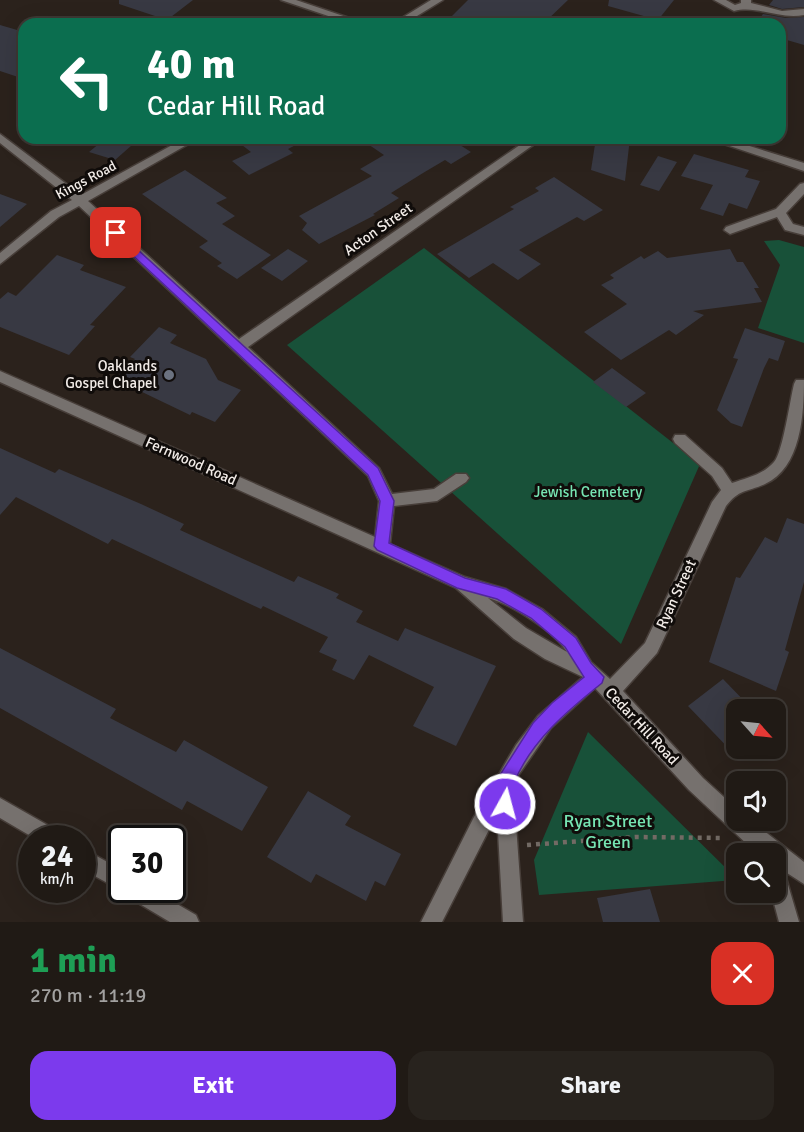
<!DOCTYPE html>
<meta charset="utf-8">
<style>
:root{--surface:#201a15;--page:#28231e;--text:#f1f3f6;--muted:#a2a1a0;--line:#3d3834;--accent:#7c3aed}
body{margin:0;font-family:Signika,sans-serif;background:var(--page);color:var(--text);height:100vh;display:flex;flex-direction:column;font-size:22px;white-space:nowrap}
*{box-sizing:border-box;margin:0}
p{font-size:20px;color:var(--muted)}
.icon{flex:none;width:33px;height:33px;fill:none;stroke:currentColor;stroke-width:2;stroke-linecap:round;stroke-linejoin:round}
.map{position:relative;height:922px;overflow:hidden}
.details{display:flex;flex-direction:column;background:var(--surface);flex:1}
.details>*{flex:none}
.hud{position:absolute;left:18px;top:18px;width:768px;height:126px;border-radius:18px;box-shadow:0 6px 24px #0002,0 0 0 2px var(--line);background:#0b6e4f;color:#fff;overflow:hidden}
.needle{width:39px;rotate:117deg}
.tools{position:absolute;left:726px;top:699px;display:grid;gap:12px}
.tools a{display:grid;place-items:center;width:60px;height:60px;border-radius:12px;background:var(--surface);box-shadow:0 6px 24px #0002,0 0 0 2px var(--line);font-size:30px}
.speed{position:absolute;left:18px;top:825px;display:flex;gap:12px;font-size:30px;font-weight:700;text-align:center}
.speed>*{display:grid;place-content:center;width:78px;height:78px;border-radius:50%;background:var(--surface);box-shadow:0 6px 24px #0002,0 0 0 2px var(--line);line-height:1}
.speed small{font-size:15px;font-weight:400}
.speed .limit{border:3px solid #111;border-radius:9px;background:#fff;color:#111}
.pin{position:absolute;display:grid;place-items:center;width:51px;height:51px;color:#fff;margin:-26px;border-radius:12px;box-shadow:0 3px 9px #0006}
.me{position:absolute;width:66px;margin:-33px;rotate:7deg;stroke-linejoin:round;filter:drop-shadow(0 0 4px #0008)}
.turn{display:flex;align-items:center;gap:21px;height:126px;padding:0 30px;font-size:27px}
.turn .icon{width:78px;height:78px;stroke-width:2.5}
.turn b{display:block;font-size:42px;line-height:51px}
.round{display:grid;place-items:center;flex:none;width:63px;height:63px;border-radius:18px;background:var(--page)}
.overview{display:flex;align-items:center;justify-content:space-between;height:102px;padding:0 30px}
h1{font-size:36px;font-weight:800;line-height:45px;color:#1e9e55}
.cta{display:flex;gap:12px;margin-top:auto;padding:12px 30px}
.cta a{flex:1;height:69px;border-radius:18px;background:var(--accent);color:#fff;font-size:24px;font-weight:800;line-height:69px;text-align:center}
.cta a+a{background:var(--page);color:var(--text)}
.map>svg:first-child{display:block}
</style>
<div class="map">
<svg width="804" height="922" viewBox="0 0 804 922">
<rect width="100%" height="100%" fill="#2b221c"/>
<path fill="#185139" d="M779 240 804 247V343L758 328 780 265 764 241Z
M424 248 700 464 621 644 287 345Z
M588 732 736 878V880L539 895 534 860Z"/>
<path fill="#383943" d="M119 0H193L167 20 119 4Z
M468 0H568L543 24H494L480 19 475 24H444Z
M609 0H674L658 20 608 6Z
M773 0H804V7L782 9 769 5Z
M763 14 786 18 804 17V45L780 38V24H756Z
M0 25 24 32V79L0 71Z
M106 138H140L115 160 89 152Z
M233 138H309L288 149 293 153 249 175 232 161 251 152Z
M359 138H449L471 152 451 164 445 160 423 173 391 193 399 198 373 214 375 215 319 244 302 230 307 223 299 216 372 176 360 169 384 155Z
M596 138H630L625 181 591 170Z
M694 154 749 170 745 177 760 181 747 209 729 203 723 216 700 209 713 185 681 176Z
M658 156 677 162 659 191 640 185Z
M185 170 227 198 216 203 235 216 222 224 271 255 237 279 217 266 222 263 199 247 208 241 142 194Z
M554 177 603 210 584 221 577 217 519 250 541 264 518 280 493 263 469 278 437 254 514 209 510 207 539 191 535 188Z
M0 194 27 204 0 227Z
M288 249 308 261 282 281 261 268Z
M730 249 737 262H743L759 288H754L762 302 693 311 704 315 676 335 669 330 621 360 584 332 627 304 601 285 614 278 610 275 641 256 644 259 658 251 667 258Z
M57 255 84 265 80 270 126 287 90 325 95 326 69 355 0 327V299L8 292 16 296Z
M159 327 177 335 170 343 206 359 218 380 241 390 215 422 192 412 190 415 115 379 135 359 130 357Z
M745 328 785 341 778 361 769 358 764 368 742 427 731 423 717 410 738 359 733 358Z
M612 368 646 393 626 407 593 382Z
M0 448 55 473 59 469 141 504 184 524 180 530 294 582 298 576 339 594 336 598 363 611 356 622 398 641 405 628 496 666 456 746 413 726 434 687 369 655 354 680 332 670 337 660 319 652 328 637 263 606 261 609 112 539 108 544 16 497 0 515Z
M787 518 804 524V582L785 650 789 652 776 691 709 662 736 577 740 578 765 537 777 543Z
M0 648 116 709 110 718 176 752 184 740 268 787 242 831 187 801 182 810 0 708Z
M723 679 753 710H736V756L688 706Z
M308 791 351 816 345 825 401 854 385 886 375 881 366 901 316 874 311 883 267 857Z
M650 889 660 922H603L597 898Z"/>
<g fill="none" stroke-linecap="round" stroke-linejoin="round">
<g stroke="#473e39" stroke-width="3">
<path id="minor" d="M281 0H296L367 24H352Z
M431 0H443L404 24H392Z
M714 0H726L735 5 741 3V0H751V3L782 11 804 9V15C780 20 757 5 734 11Z
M0 134 81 195 185 138H199L88 201 239 339 530 138H543L248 347 379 468 392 494 434 489 456 474H466L469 478 466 482 437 501 394 506 390 544 465 577 506 589 542 609 576 637 591 662 610 679 645 643 712 502 721 490 712 476 675 443 673 439 675 435H685L722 468 732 483C747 478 764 474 774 462 783 452 790 400 794 384L796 380H804C804 414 801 468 765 484 747 492 739 489 726 506L657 653 623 691 703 778 736 808V820H750L804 862V884L784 871 799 922H779L771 892H776V866L778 867 776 865V854H760L749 846 689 790 595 688 551 728 513 783 523 922H503L497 814 442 922H421L474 817 516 745 538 716 583 677 545 659 514 639 456 588 0 382V371L375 537 379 501 368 476 79 206 59 217 0 264V253L51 211 72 200 0 143ZM488 598C511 604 555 632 567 652L526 628Z
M706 138H724L804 163V171Z
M804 183V194L786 213 793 224 804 227V235L785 230 777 217 730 234 724 230 726 227 776 209 800 184Z
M0 798 58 831 60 838H34L0 818Z
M82 848 122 870V890H153L196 915 199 922H170L128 897 125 890 122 891 82 869Z"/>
</g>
<path stroke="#726a64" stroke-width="4.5" stroke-dasharray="4 5" stroke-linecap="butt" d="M527 845 636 837 723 838"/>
<use href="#minor" fill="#76716e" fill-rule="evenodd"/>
</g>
<path fill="#7c3aed" stroke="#51269a" stroke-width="1.5" d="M116 230 378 468 394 501 389 543 465 578 506 589 541 609 576 638 591 663 604 677 602 683C567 711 531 741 514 783 510 792 515 801 511 810L505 813 499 810C495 801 494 787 498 778L533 723 552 703 584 677 565 647 531 618 497 599 457 588 377 550 374 546 380 501 368 475 112 236 110 233Z"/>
<circle fill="#6b7280" stroke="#100c0a" stroke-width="2" cx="169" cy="375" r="6"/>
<g text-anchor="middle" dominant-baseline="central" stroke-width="6" stroke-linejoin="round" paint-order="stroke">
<g font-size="14" fill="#f2ece8" stroke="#100c0a">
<text transform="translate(86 180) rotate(-28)">Kings Road</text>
</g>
<g font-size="15" fill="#f2ece8" stroke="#100c0a">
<text transform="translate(378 229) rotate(-35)">Acton Street</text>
<text transform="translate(191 461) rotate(24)">Fernwood Road</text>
<text transform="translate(676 594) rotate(-65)">Ryan Street</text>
<text transform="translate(642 726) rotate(47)">Cedar Hill Road</text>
</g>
<g font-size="15" fill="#f2ece8" stroke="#100c0a" text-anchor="end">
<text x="157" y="366">Oaklands<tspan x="157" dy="17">Gospel Chapel</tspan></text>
</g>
<g font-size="15" fill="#76e4b2" stroke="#100c0a">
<text x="588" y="492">Jewish Cemetery</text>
</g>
<g font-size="18" fill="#76e4b2" stroke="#100c0a">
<text x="608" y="821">Ryan Street<tspan x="608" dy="21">Green</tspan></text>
</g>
</g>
</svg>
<div class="tools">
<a><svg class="needle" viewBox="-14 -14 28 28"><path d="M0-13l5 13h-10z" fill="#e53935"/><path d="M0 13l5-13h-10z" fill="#a2a1a0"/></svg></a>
<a><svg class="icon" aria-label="sound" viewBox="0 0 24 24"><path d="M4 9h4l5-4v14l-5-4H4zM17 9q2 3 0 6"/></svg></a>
<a><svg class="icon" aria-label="search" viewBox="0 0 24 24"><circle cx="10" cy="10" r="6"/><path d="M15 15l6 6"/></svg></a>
</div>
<div class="speed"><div>24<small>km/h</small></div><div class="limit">30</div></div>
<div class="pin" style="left:116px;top:233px;background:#d93025"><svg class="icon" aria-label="arrive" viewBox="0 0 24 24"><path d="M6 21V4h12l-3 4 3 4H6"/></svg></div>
<svg class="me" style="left:505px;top:804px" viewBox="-20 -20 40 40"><circle r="17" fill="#7c3aed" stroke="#fff" stroke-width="3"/><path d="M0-11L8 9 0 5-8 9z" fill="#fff"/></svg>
<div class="hud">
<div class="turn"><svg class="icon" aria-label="left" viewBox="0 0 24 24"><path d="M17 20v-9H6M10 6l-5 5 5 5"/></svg><div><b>40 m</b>Cedar Hill Road</div></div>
</div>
</div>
<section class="details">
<div class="overview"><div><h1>1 min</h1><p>270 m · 11:19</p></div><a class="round" style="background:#d93025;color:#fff"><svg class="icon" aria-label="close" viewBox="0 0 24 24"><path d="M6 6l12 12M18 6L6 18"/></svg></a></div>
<div class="cta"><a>Exit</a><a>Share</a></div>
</section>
